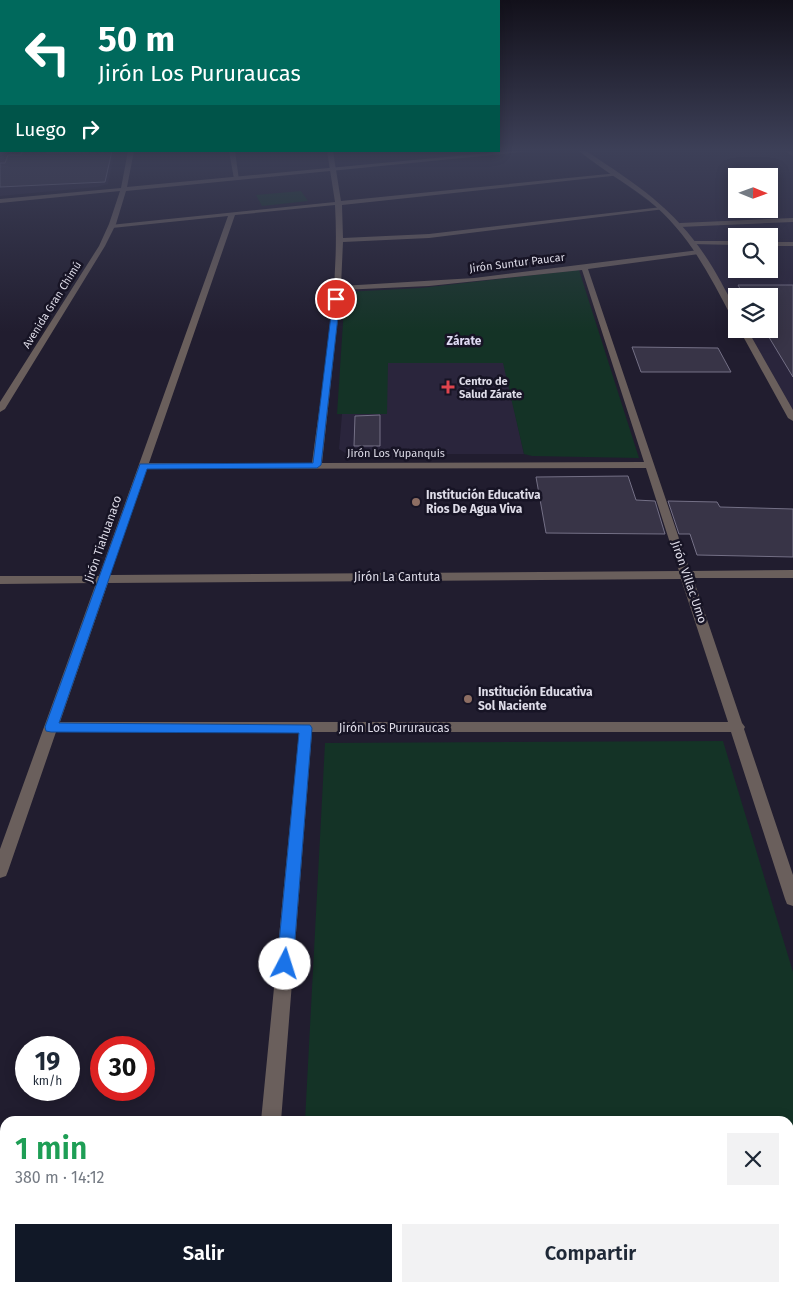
<!DOCTYPE html>
<html lang="es">
<meta charset="utf-8">
<style>
:root{--surface:#fff;--page:#f2f2f3;--text:#1f2937;--muted:#747a83;--accent:#111827}
body{margin:0;font-family:"Fira Sans",sans-serif;background:var(--page);color:var(--text);height:100vh;display:flex;flex-direction:column;font-size:19px;white-space:nowrap}
*{box-sizing:border-box;margin:0}
p{font-size:16px;color:var(--muted)}
.icon{flex:none;width:28px;height:28px;fill:none;stroke:currentColor;stroke-width:2;stroke-linecap:round;stroke-linejoin:round}
.map{position:relative;flex:1;overflow:hidden}
.sheet{position:absolute;left:0px;top:1116px;width:794px;height:176px;display:flex;flex-direction:column;background:var(--surface);border-radius:15px 15px 0 0;box-shadow:0 2px 12px #0003}
.sheet>*{flex:none}
.top-card{position:absolute;left:0px;top:0px;width:500px;height:152px;box-shadow:0 2px 12px #0003;background:#00695c;color:#fff;overflow:hidden}
.needle{width:32px;rotate:91deg}
.controls{position:absolute;left:728px;top:168px;display:grid;gap:10px}
.controls a{display:grid;place-items:center;width:50px;height:50px;border-radius:0px;background:var(--surface);box-shadow:0 2px 12px #0003;font-size:25px}
.speed{position:absolute;left:15px;top:1036px;display:flex;gap:10px;font-size:25px;font-weight:700;text-align:center}
.speed>*{display:grid;place-content:center;width:65px;height:65px;border-radius:50%;background:var(--surface);box-shadow:0 2px 12px #0003;line-height:1}
.speed small{font-size:12px;font-weight:400}
.speed .limit{border:8px solid #d22;background:#fff;color:#111}
.pin{position:absolute;display:grid;place-items:center;width:42px;height:42px;color:#fff;margin:-21px;border:2px solid #fff;border-radius:50%;box-shadow:0 1px 5px #0007}
.me{position:absolute;width:55px;margin:-28px;rotate:5deg;stroke-linejoin:round;filter:drop-shadow(0 0 4px #0008)}
.turn{display:flex;align-items:center;gap:18px;height:105px;padding:0 15px;font-size:22px}
.turn .icon{width:65px;height:65px;stroke-width:2.5}
.turn b{display:block;font-size:35px;line-height:42px}
.then{display:flex;align-items:center;height:48px;padding:0 15px;background:#0003;gap:10px;font-size:19px}
.round{display:grid;place-items:center;flex:none;width:52px;height:52px;border-radius:0px;background:var(--page)}
.head{display:flex;align-items:center;justify-content:space-between;height:85px;padding:0 15px}
h1{font-size:30px;font-weight:600;line-height:38px;color:#1e9e55}
.action{display:flex;gap:10px;margin-top:auto;padding:10px 15px}
.action a{flex:1;height:58px;border-radius:0px;background:var(--accent);color:#fff;font-size:20px;font-weight:600;line-height:58px;text-align:center}
.action a+a{background:var(--page);color:var(--text)}
.map>svg:first-child{display:block}
</style>
<div class="map">
<svg width="793" height="1292" viewBox="0 0 793 1292">
<rect width="100%" height="100%" fill="#211d2f"/>
<path fill="#2a253c" fill-rule="evenodd" d="M0 151H115L108 184 97 187 0 196Z
M580 151H793V421L741 329H769V296H736V321L699 254 663 212ZM736 176H769V209H736ZM736 236H769V269H736Z
M387 363H504L524 454H347L339 449 342 414H387Z"/>
<path fill="#143326" d="M301 191 308 201 262 206 256 195Z
M579 270 639 458 532 456 524 454 503 363H388L387 414H337L345 292 421 288Z
M723 741 793 972V1292H296V1288H789V1121H305L325 743Z"/>
<path fill="#383447" stroke="#747086" d="M22 151H48L47 153 112 151 105 182 0 187V163H5L8 155H21Z
M738 285H793V377L764 329H769V296H744Z
M632 347 718 348 731 372H641Z
M380 415V446H354L355 416Z
M628 476 636 500 655 501 665 534 546 533 536 477Z
M668 501 717 502 720 507 793 509V557L697 555 690 534H679Z"/>
<g fill="none" stroke-linecap="round" stroke-linejoin="round">
<path fill="#6a5f5c" fill-rule="evenodd" d="M785 151H792L793 156Z
M793 218V222L680 227 677 225 680 223Z
M693 241H736V245L691 244 690 243Z
M769 242H793V246H769Z"/>
<path fill="#6a5f5c" fill-rule="evenodd" d="M229 151H235L239 180 234 179Z
M327 151H333L341 201 618 173 621 175 342 205 343 238 429 234 662 207 665 209 429 238 343 242 341 286 474 278 699 250 702 252 699 254 588 269 690 571 793 570V578H693L742 723 745 727 744 729 793 875V906L787 904 785 899 731 732H312L281 1121H261L299 732H56L8 871 6 876 0 878V849L96 583 0 584V576H99L228 216 112 228 109 226 110 225 335 202ZM335 205C340 291 323 378 312 463H149L235 215ZM582 270 644 462 322 463 341 290 429 286ZM646 468 679 571 110 575 147 469ZM681 579 728 722H60L108 583Z
M246 1288H268L267 1292H245Z"/>
<path fill="#6a5f5c" fill-rule="evenodd" d="M128 151H134L127 187 510 151H532L126 191 116 224 105 246 5 409 0 412V402L99 246 109 224 120 191 0 203V199L121 188Z
M579 151H586C647 191 685 216 721 282 727 294 736 306 736 320L732 318C709 274 688 232 648 200 626 183 601 169 579 151Z
M739 329H747L793 410V421L788 418Z"/>
</g>
<linearGradient id="sky" x2="0" y2="1"><stop stop-color="#12101a"/><stop offset="0.45" stop-color="#3d4058"/><stop offset="1" stop-color="#3d4058" stop-opacity="0"/></linearGradient>
<rect width="793" height="332" fill="url(#sky)"/>
<path fill="#1a73e8" stroke="#114b97" d="M336 297 340 299 321 465 317 468 147 469 59 723 310 725 312 728 293 964 290 969 285 971 279 969 277 964 299 733 51 732 46 731 45 727 140 464 313 463 333 299Z"/>
<path fill="#e0444e" stroke="#171425" stroke-width="2" d="M445.5 379.5h5v5h5v5h-5v5h-5v-5h-5v-5h5z"/>
<g fill="#8d6e63" stroke="#171425" stroke-width="2">
<circle cx="416" cy="502" r="5"/>
<circle cx="468" cy="699" r="5"/>
</g>
<g text-anchor="middle" dominant-baseline="central" stroke-width="5" stroke-linejoin="round" paint-order="stroke">
<g font-size="11" fill="#dedce8" stroke="#171425">
<text transform="translate(517 263) rotate(-7)">Jirón Suntur Paucar</text>
<text transform="translate(52 305) rotate(-58)">Avenida Gran Chimú</text>
<text x="396" y="453">Jirón Los Yupanquis</text>
</g>
<g font-size="11" font-weight="bold" fill="#dedce8" stroke="#171425" text-anchor="start">
<text x="459" y="381">Centro de<tspan x="459" dy="13">Salud Zárate</tspan></text>
</g>
<g font-size="12" font-weight="bold" fill="#dedaf2" stroke="#171425">
<text x="464" y="341">Zárate</text>
</g>
<g font-size="12" font-weight="bold" fill="#dedce8" stroke="#171425" text-anchor="start">
<text x="426" y="495">Institución Educativa<tspan x="426" dy="14">Rios De Agua Viva</tspan></text>
<text x="478" y="692">Institución Educativa<tspan x="478" dy="14">Sol Naciente</tspan></text>
</g>
<g font-size="12" fill="#dedce8" stroke="#171425">
<text transform="translate(103 539) rotate(-71)">Jirón Tiahuanaco</text>
<text x="397" y="577">Jirón La Cantuta</text>
<text transform="translate(689 582) rotate(71)">Jirón Villac Umo</text>
<text x="394" y="728">Jirón Los Pururaucas</text>
</g>
</g>
</svg>
<div class="controls">
<a><svg class="needle" viewBox="-14 -14 28 28"><path d="M0-13l5 13h-10z" fill="#e53935"/><path d="M0 13l5-13h-10z" fill="#747a83"/></svg></a>
<a><svg class="icon" aria-label="search" viewBox="0 0 24 24"><circle cx="10" cy="10" r="6"/><path d="M15 15l6 6"/></svg></a>
<a><svg class="icon" aria-label="layers" viewBox="0 0 24 24"><path d="M12 4l9 5-9 5-9-5zM3 14l9 5 9-5"/></svg></a>
</div>
<div class="speed"><div>19<small>km/h</small></div><div class="limit">30</div></div>
<div class="pin" style="left:336px;top:299px;background:#d93025"><svg class="icon" aria-label="arrive" viewBox="0 0 24 24"><path d="M6 21V4h12l-3 4 3 4H6"/></svg></div>
<svg class="me" style="left:285px;top:964px" viewBox="-20 -20 40 40"><circle r="19" fill="#fff"/><path d="M0-13L10 11 0 6-10 11z" fill="#1a73e8"/></svg>
<div class="top-card">
<div class="turn"><svg class="icon" aria-label="left" viewBox="0 0 24 24"><path d="M17 20v-9H6M10 6l-5 5 5 5"/></svg><div><b>50 m</b>Jirón Los Pururaucas</div></div>
<div class="then">Luego<svg class="icon" aria-label="right" viewBox="0 0 24 24"><path d="M7 20v-9h11M14 6l5 5-5 5"/></svg></div>
</div>
<section class="sheet">
<div class="head"><div><h1>1 min</h1><p>380 m · 14:12</p></div><a class="round"><svg class="icon" aria-label="close" viewBox="0 0 24 24"><path d="M6 6l12 12M18 6L6 18"/></svg></a></div>
<div class="action"><a>Salir</a><a>Compartir</a></div>
</section>
</div>
